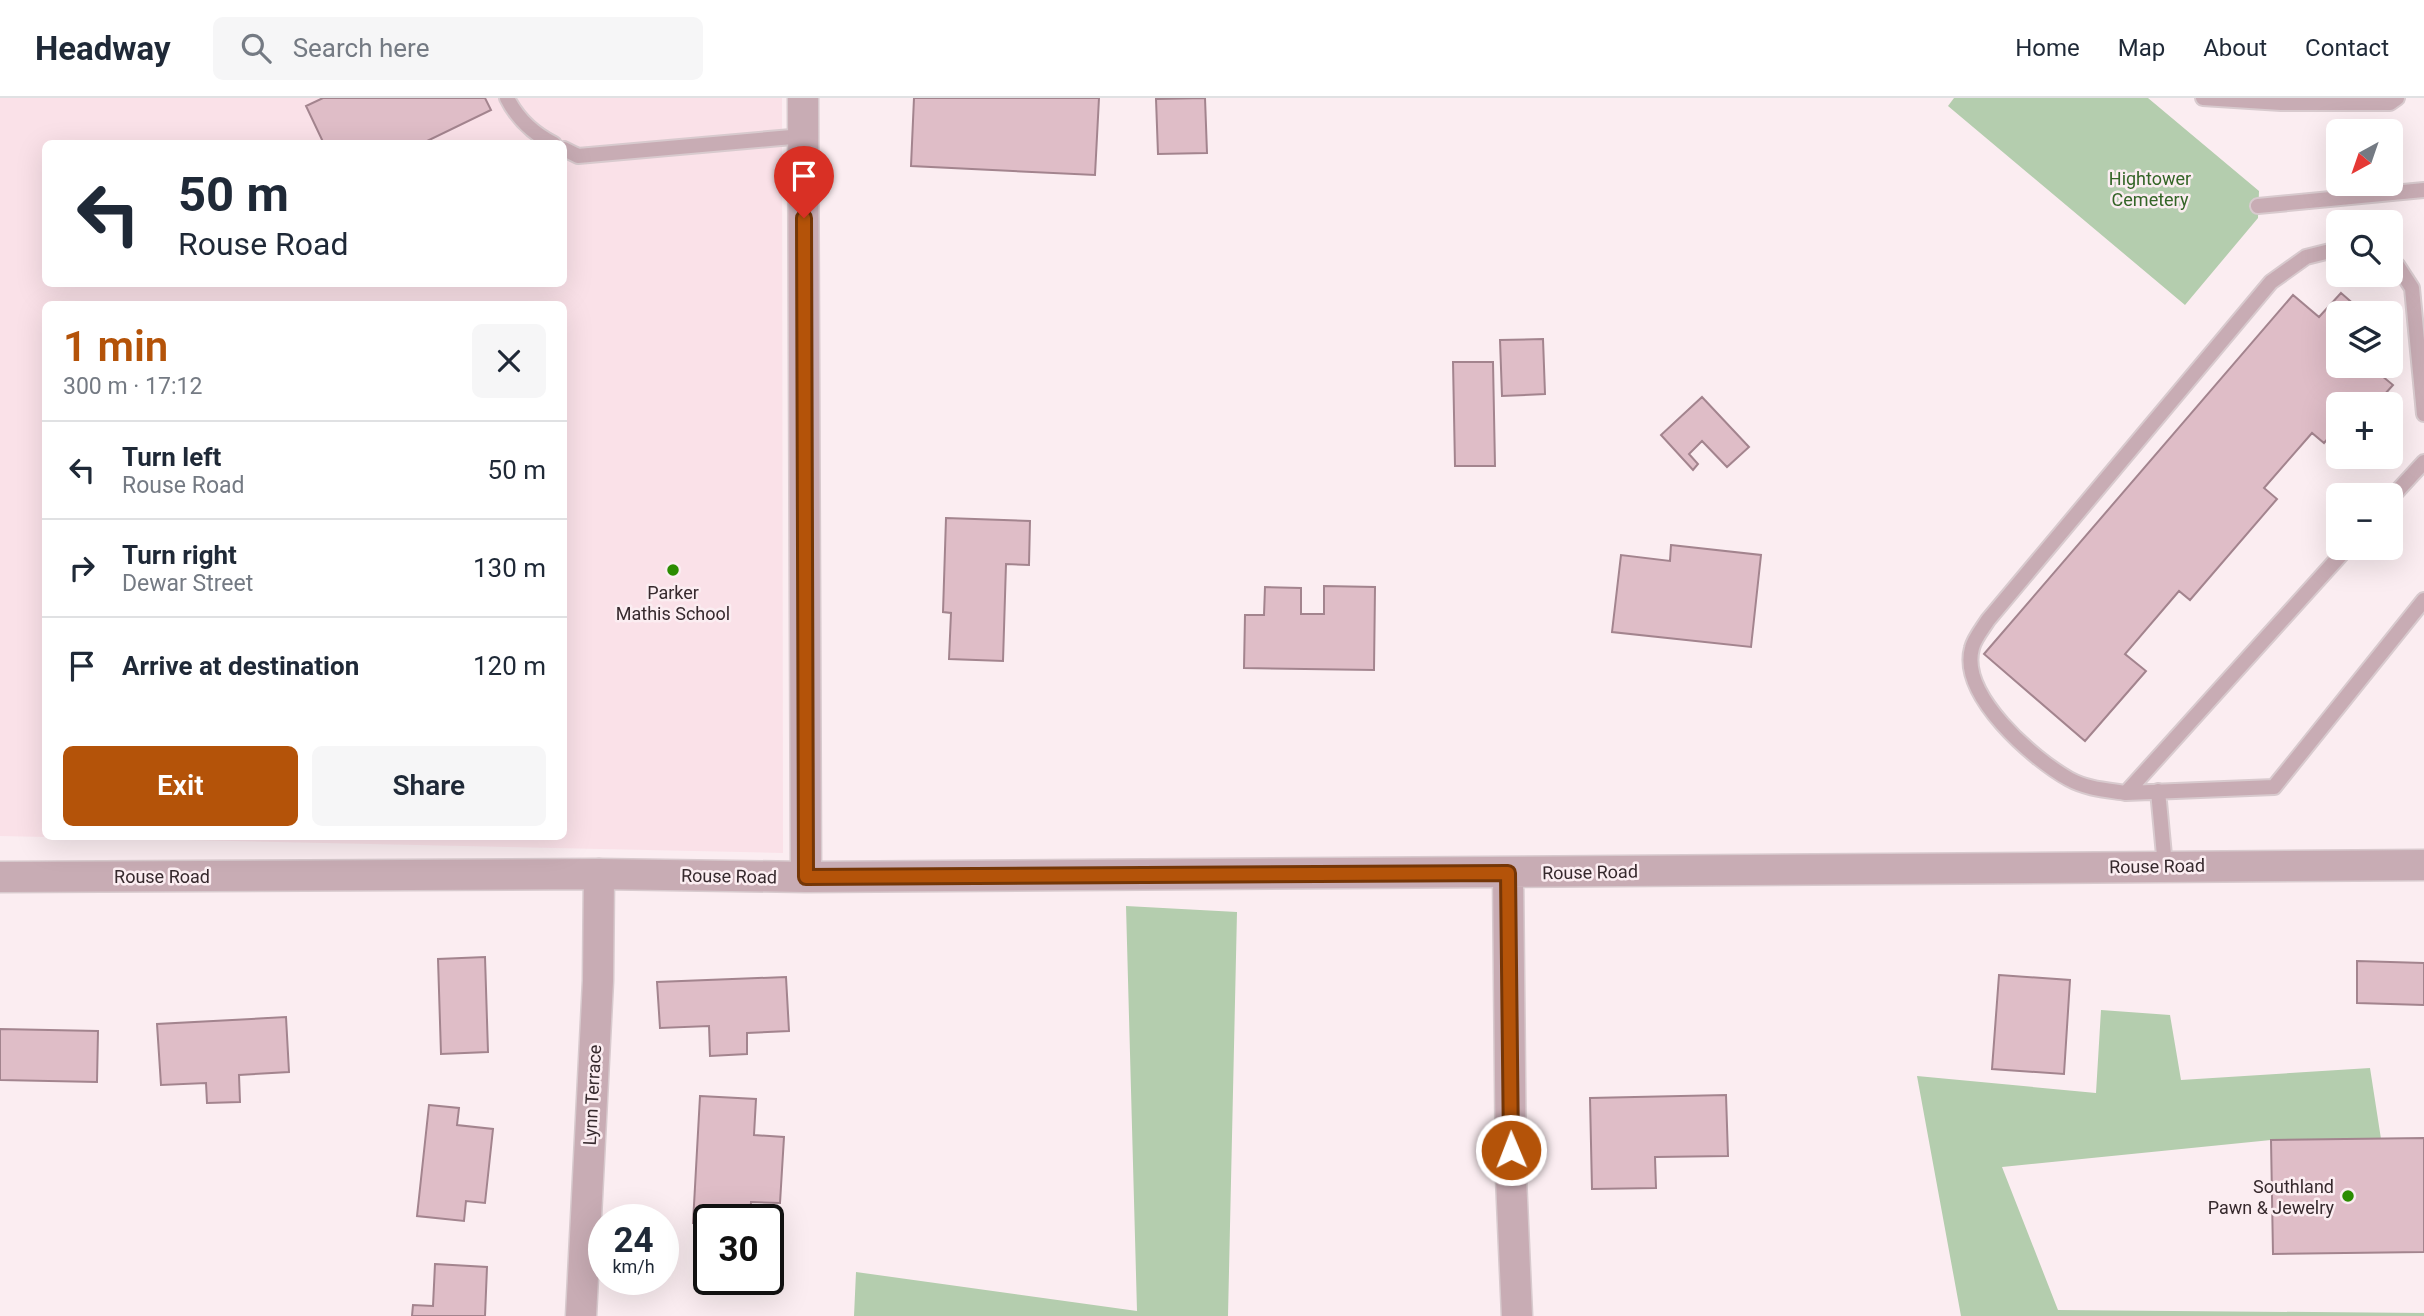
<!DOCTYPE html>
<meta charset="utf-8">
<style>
:root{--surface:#fff;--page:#f6f6f7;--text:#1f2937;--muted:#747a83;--line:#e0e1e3;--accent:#b45309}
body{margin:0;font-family:Roboto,sans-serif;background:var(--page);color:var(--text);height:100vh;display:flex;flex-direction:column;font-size:26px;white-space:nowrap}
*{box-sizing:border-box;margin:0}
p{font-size:23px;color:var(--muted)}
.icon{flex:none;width:38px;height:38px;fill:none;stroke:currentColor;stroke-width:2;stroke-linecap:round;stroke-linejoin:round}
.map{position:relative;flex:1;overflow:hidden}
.details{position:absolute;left:42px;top:203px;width:525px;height:539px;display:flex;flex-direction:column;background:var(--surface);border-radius:10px;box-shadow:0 7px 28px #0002}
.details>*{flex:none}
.banner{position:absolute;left:42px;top:42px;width:525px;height:147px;border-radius:10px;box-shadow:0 7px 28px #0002;background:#fff;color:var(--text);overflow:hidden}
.needle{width:46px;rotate:220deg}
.tools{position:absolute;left:2326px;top:21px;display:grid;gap:14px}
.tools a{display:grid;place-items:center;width:77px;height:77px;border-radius:10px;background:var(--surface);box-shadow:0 7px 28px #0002;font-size:35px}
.speed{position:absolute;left:588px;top:1106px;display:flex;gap:14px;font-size:35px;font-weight:700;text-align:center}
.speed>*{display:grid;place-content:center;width:91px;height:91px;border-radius:50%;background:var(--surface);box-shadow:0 7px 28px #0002;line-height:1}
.speed small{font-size:18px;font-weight:400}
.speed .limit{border:4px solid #111;border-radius:10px;background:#fff;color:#111}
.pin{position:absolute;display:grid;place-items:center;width:60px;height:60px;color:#fff;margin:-72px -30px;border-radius:50% 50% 50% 0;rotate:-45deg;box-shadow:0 0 7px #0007}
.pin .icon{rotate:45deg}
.me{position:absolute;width:77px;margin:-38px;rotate:359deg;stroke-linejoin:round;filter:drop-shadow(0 0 5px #0008)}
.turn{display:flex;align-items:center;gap:24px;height:147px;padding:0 21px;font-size:32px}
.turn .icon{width:91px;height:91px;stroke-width:2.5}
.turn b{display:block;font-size:49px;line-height:60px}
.round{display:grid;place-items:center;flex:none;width:74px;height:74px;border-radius:10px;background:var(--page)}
.overview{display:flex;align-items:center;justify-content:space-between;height:119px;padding:0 21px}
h1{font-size:42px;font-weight:600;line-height:52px;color:var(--accent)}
.action{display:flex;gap:14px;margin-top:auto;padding:14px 21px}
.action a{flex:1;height:80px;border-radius:10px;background:var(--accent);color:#fff;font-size:28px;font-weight:600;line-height:80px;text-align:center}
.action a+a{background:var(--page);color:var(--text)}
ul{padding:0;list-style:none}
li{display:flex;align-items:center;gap:21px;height:98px;padding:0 21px;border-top:2px solid var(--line)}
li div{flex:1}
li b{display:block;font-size:26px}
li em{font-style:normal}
header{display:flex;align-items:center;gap:42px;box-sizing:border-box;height:98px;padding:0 35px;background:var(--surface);border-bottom:2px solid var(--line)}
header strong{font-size:33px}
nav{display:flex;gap:38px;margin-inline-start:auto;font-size:24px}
.search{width:490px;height:63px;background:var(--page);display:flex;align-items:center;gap:18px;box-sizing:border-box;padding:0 24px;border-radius:10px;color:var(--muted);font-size:26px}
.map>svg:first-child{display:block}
</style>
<header>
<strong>Headway</strong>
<div class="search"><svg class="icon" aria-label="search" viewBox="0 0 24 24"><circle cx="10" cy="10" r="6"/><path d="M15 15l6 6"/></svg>Search here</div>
<nav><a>Home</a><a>Map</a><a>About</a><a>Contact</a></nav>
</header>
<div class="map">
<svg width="2424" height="1218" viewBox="0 0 2424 1218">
<rect width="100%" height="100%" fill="#fbedf1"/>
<path fill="#fae1e8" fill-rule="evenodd" d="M0 0H782L783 755 0 738ZM46 46H564V186H46ZM46 206H564V738H46Z"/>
<path fill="#b4cdae" d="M1954 0H2148L2259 93 2258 120 2185 207 1948 8Z
M1126 808 1237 814 1228 1218H854L856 1174 1137 1213Z
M2101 912 2170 917 2181 982 2370 970 2381 1041 2271 1042 2002 1069 2058 1212 2424 1215V1218H1961L1917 978 2096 995Z"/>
<path fill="#dfbdc7" stroke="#a3848e" stroke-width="2" d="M323 0H485L491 12 421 46H324L306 8Z
M914 0H1099L1095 77 911 68Z
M1205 0 1207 55 1158 56 1156 1Z
M2341 195 2364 215H2338V268H2370L2393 287 2376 306H2368L2362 301 2357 306H2338V329L2324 345 2312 335 2264 390 2277 401 2190 502 2179 493 2125 556 2146 573 2085 643 1984 556 2293 197 2319 219Z
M1543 241 1545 296 1502 298 1500 242Z
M1453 264H1493L1495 368H1455Z
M1702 299 1749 349 1727 369 1702 343 1689 356 1698 366 1693 372 1661 337Z
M946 420 1030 423 1029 467 1006 466 1003 563 949 561 951 515 943 514Z
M1671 447 1761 457 1751 549 1612 534 1621 457 1670 463Z
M1324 488 1375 489 1374 572 1244 570 1245 517H1264L1265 489 1301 490V516H1324Z
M485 859 488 954 441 956 438 861Z
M2357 863 2424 865V907L2357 905Z
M1999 877 2070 882 2064 976 1992 971Z
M786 879 789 933 747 935V956L710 958 709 928 660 930 657 884Z
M286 919 289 974 239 977 240 1004 207 1005 206 985 161 987 157 926Z
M0 931 98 933 97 984 0 982Z
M1726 997 1728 1058 1655 1059 1656 1090 1592 1091 1590 1000Z
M700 998 756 1001 754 1037 784 1039 780 1105 751 1104 750 1122H709V1126L693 1125Z
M429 1007 459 1010 457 1027 493 1031 485 1105 466 1103 464 1123 417 1118Z
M2424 1040V1154L2273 1156 2271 1042Z
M435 1166 487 1169 485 1218H412L413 1207 433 1208Z"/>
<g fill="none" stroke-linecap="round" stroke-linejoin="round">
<g stroke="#d8cace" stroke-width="18">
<path id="service" d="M507 0C517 20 534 36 554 46
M2203 0 2281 5H2390L2397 0
M564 51 578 58 803 38
M2258 108 2424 92
M2338 151 2306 159 2271 184 1988 522C1983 530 1974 541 1972 550 1959 597 2033 661 2069 681 2087 691 2107 692 2126 695L2347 450
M2390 164 2397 167 2412 190 2424 316
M2390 401 2424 364
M2158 693 2165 768
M2126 695 2274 689 2424 502"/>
</g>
<g stroke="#d8cace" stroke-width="33">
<path id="minor" d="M803 0 806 779
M1508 775 1511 1080 1517 1218
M0 779 599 776 806 779 2424 767
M581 1218 598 883 599 776"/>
</g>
<use href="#service" stroke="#c8acb4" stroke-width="14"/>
<use href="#minor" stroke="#c8acb4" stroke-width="30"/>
</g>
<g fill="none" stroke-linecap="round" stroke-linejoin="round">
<g stroke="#753606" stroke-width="18">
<path id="route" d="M804 120 806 779 1508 775 1511 1052"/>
</g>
<use href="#route" stroke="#b45309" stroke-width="12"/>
</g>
<g fill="#2b8c00" stroke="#fbedf1" stroke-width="2.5">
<circle cx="673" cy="472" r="7"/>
<circle cx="2348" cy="1098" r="7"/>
</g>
<g text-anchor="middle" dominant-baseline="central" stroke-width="5" stroke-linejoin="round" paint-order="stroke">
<g font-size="18" fill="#346527" stroke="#fbedf1">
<text x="2150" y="80">Hightower<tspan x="2150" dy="21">Cemetery</tspan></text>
</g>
<g font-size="18" fill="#36292d" stroke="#fbedf1">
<text x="673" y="494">Parker<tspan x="673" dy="21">Mathis School</tspan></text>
<text x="2334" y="1088" text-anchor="end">Southland<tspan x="2334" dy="21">Pawn &amp; Jewelry</tspan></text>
</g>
<g font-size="18" fill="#36292d" stroke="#fbedf1">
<text transform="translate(2157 768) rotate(-1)">Rouse Road</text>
<text transform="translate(1590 774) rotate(-1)">Rouse Road</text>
<text x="162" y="778">Rouse Road</text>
<text transform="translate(729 778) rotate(1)">Rouse Road</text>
<text transform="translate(592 997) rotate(-87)">Lynn Terrace</text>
</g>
</g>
</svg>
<div class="tools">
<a><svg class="needle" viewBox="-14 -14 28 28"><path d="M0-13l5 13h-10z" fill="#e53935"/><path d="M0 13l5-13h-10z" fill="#747a83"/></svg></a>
<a><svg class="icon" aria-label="search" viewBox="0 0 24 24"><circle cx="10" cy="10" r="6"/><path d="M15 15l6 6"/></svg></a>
<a><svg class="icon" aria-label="layers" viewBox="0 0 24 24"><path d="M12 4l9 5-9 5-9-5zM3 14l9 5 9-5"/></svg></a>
<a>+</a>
<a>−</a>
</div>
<div class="speed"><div>24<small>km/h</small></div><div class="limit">30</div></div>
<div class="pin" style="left:804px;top:120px;background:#d93025"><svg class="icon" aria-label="arrive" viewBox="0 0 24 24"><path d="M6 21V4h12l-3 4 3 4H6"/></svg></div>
<svg class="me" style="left:1511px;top:1052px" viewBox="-20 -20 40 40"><circle r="17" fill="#b45309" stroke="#fff" stroke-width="3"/><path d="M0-11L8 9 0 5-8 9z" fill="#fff"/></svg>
<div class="banner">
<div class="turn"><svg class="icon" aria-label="left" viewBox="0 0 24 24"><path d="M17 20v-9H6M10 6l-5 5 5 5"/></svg><div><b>50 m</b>Rouse Road</div></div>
</div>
<section class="details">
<div class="overview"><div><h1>1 min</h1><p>300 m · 17:12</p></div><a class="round"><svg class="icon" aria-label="close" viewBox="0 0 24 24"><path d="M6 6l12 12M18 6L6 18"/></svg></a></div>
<ul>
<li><svg class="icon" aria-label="left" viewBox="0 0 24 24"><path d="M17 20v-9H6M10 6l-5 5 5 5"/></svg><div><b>Turn left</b><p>Rouse Road</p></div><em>50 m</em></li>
<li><svg class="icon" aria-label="right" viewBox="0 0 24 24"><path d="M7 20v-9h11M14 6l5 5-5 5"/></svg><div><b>Turn right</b><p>Dewar Street</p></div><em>130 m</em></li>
<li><svg class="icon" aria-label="arrive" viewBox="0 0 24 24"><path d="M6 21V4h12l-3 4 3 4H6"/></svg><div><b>Arrive at destination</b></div><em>120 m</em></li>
</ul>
<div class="action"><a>Exit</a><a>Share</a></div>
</section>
</div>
